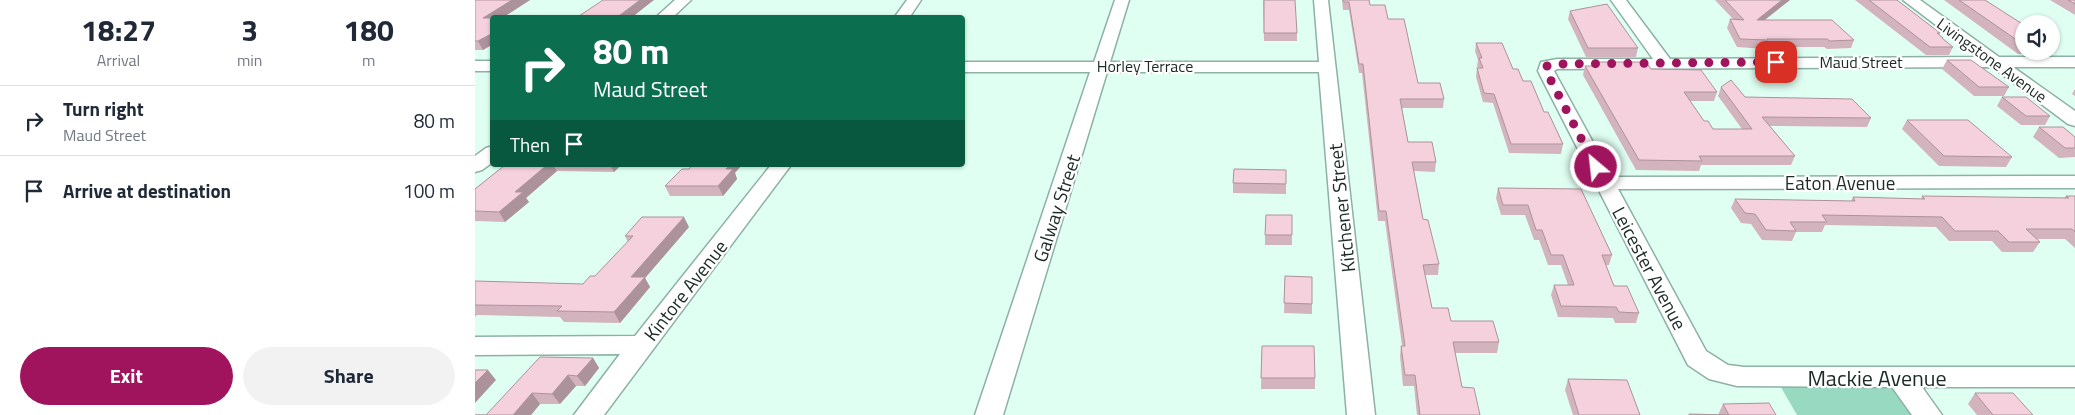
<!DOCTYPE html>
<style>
:root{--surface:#fff;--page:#f2f2f3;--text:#1f2937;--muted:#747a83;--line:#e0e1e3;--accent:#a0145e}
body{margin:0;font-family:"Titillium Web",sans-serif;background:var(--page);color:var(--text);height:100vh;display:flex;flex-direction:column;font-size:19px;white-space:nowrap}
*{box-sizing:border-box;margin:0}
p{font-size:16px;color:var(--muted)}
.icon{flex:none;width:28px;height:28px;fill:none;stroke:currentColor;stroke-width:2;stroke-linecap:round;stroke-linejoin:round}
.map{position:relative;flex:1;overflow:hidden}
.panel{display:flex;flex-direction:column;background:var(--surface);width:475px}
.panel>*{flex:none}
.banner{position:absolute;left:15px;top:15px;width:475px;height:152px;border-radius:5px;box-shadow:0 1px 4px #0004;background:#0b6e4f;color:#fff;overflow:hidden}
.tools{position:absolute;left:1540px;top:15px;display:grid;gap:10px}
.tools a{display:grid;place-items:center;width:45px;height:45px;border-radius:50%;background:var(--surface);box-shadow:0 1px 4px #0004;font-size:25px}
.pin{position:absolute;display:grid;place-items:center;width:42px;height:42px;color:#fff;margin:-21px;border-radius:10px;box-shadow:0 2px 8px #0006}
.me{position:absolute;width:55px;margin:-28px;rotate:332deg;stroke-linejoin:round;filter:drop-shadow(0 0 4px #0008)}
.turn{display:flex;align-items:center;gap:18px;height:105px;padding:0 20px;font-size:22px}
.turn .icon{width:65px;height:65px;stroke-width:2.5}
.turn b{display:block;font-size:35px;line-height:42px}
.then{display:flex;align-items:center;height:48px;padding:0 20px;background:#0003;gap:10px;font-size:19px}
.eta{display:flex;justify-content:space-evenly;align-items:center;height:85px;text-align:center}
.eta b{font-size:30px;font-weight:700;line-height:35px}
.action{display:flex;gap:10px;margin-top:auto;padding:10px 20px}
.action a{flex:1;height:58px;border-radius:30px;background:var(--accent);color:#fff;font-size:20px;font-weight:700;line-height:58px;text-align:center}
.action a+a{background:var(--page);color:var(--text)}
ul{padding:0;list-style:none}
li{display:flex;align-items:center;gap:15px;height:70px;padding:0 20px;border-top:1px solid var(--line)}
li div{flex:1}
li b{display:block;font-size:19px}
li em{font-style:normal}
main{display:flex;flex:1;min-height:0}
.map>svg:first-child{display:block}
</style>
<main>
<section class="panel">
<div class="eta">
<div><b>18:27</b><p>Arrival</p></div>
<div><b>3</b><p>min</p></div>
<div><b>180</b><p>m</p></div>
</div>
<ul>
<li><svg class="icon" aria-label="right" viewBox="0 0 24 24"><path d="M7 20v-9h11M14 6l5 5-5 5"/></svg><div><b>Turn right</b><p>Maud Street</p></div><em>80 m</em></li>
<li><svg class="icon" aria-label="arrive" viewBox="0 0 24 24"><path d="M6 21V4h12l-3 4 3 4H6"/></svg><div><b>Arrive at destination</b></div><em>100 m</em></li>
</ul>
<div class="action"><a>Exit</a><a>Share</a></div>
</section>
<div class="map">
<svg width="1600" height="415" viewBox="0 0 1600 415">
<rect width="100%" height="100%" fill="#e0fff3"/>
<path fill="#98d9c2" d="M1303 382H1423L1447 415H1322Z"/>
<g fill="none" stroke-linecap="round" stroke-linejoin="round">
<g stroke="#8db1a4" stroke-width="3">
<path id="minor" d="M200 0H216L197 18H180Z
M432 0H446L434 18H419Z
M640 0H654L635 62H844L839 0H853L900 415H872L844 72H632L528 415H500L615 72H488V62H619Z
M1136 0H1151L1195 59 1503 57 1428 0H1445L1524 57H1600V67H1538L1600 111V126L1593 124 1517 67 1082 69 1079 71 1137 177 1600 176V188L1143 189 1231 351 1253 365 1269 367H1600V387H1447L1467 415H1437L1417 387 1262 386 1234 379 1213 365 1063 71 1066 62 1082 59H1178Z
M0 61H18V71H0Z
M18 146V162L7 170 0 172V156L11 148Z
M296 165H316L129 415H99L145 354 0 355V337L160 336Z"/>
</g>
<use href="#minor" fill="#fff" fill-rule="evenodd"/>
</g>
<path fill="#d3b4be" d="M0 0H55L27 18H18V44L8 50H0Z
M788 0 822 33V41H789Z
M867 0H894L895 5 913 19 943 83 969 99 968 108H927L933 142 961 162 960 172 939 171 948 219 964 264 963 275H950L957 308 976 321 1024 342 1022 353H980L987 387 1005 415H942L939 386H928L925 356 926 346H927L910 221H903L887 73H884L874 10H868Z
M1240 0H1315L1290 20 1379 40 1376 48 1352 49 1349 47H1291L1290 49 1262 47 1252 28 1255 19H1258Z
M1380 0H1422L1465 33 1464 35 1468 38V39L1478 47 1474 55H1451Z
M1469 0H1510L1549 25V51H1576L1575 54H1543Z
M1575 0H1600V15Z
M1095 11 1163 48 1161 57H1111L1093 19Z
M1001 43 1038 69 1048 81 1069 112 1088 144 1086 154 1034 153 1018 103 1008 102 1001 77 1002 68H1003L1002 66 1003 60 1000 51Z
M1576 43 1580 45 1576 51Z
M1472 60 1534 87 1529 96H1499L1467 69Z
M1120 62 1176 69 1242 92 1239 101H1215L1229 121 1238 129H1267L1243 96 1246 87 1270 97 1396 118 1392 127 1295 126 1320 156 1316 165H1226L1224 171 1161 170 1108 75 1110 66H1119Z
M1600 89V96L1597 94Z
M1527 97 1575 116 1570 125H1546L1522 106Z
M1432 120 1537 157 1531 167 1464 166 1427 129Z
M1564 127 1600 137V157L1584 158 1558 137Z
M30 165H146L139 172 82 171 51 198 54 202 30 222 0 221V189Z
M214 169 260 173 262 179 248 196H195L190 186Z
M811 170V194L758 193V183Z
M1023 188 1137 255 1134 265H1131L1139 286 1164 313 1161 323H1140L1138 318 1083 317 1076 295 1079 285H1093L1086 265H1073L1064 240H1059L1050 215H1026L1021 198Z
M1447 196 1589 198 1591 196H1600V248L1590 239H1562L1565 242 1558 252H1527L1517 241H1474L1461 227 1350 225 1347 232H1321L1317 241 1287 240 1276 224 1266 223 1256 208 1260 199 1376 201 1378 197 1446 199Z
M817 215V245H790V235Z
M214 227 170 278 175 287 145 323 89 322 85 317 2 315 0 317V281L108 284 120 276 153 242 150 236Z
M810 276 837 304V314L809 313Z
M787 346 840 378V389H786Z
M118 358 124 368 110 386H101L85 404H65L56 415H0H11Z
M1093 379 1165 415H1098L1090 390Z
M1500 393 1558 415H1502L1493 404Z
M1248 404 1301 415H1214H1243Z"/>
<path fill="#ac929b" d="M37 0H55L27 18H8Z
M165 0H179L156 18H141Z
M1307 0H1315L1279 28 1282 20Z
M18 33V44L8 50 3 41Z
M72 165H78L82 171 51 198 54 202 30 222 24 212 40 192Z
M135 165H146L139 172Z
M255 165H267L260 173 262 179 248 196 243 186 251 169Z
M209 217 214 227 170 278 175 287 145 323 139 312 156 277Z
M118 358 124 368 110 386 102 376Z
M13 370 21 380 0 403V383Z
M93 375 101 386 85 404 77 394Z
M57 393 65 404 56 415H38Z"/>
<path fill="#f5d1dd" stroke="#ac929b" d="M0 0H37L8 18H18V33L3 41H0Z
M128 0H165L141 18H101Z
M789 0H820L822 33H789Z
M868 0H894L895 5H910L913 19H929L943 83H965L969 99H925L933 142H957L961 162H937L948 219 953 220 964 264 948 265 957 308H973L976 321H1018L1024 342H978L987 387 999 388 1005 415H945L940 375H930L926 346H930L911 211H904L888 64H884L874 2H869Z
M1250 0H1307L1282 20H1357L1379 40 1355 41 1352 39H1292L1293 40 1265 39 1255 19 1269 20Z
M1394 0H1422L1465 33H1462L1468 38H1467L1478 47H1455Z
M1484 0H1510L1549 25V45Z
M1593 0H1600V4Z
M1132 4 1163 48H1113L1095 11Z
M1001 43H1027L1038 69H1043L1048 81H1056L1069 112H1073L1088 144H1036L1019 94 1009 93 1002 68H1008L1004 58H1007Z
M1472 60H1496L1534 87H1504Z
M1120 62H1171L1176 69 1226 70 1242 92H1209L1229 121H1233L1238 129H1277L1246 87 1256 80 1270 97 1377 99 1396 118 1287 117 1320 156H1224L1227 161 1164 160 1110 66H1122Z
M1527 97H1551L1575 116H1551Z
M1432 120H1493L1537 157 1469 156Z
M1564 127H1588L1600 137V148H1590Z
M30 165H72L40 192H48L24 212 0 211V189Z
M217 165H255L251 169H258L243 186H190L207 169H214Z
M759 169 811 170V184L758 183Z
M1023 188 1106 189 1137 255H1127L1139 286H1152L1164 313 1144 312 1141 307 1086 306 1079 285H1099L1088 255H1076L1067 230H1061L1053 205H1028Z
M1447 196 1594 198 1591 196H1600V232L1597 229H1551L1565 242H1534L1523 231H1480L1467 217 1347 215 1352 222H1315L1321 231 1291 230 1280 214 1270 213 1260 199 1380 201 1378 197 1450 199Z
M791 215H817V235H790Z
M167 217H209L156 277H170L139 312 82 311 87 306 0 305V281L108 284 115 276H120L158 236H150Z
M810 276 837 277V304L809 303Z
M787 346H839L840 378H786Z
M65 357 118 358 102 376 93 375 77 394 57 393 38 415H0H11Z
M0 370H13L0 383Z
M1093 379 1152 380 1165 415H1104Z
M1500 393H1538L1558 415H1518Z
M1294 403 1301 415H1214V414L1254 415 1248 404Z"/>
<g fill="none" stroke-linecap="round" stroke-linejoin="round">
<path stroke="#a0145e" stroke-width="9" stroke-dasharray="0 16.2" d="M1121 167 1071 71 1072 66 1082 64 1301 62"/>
</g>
<g text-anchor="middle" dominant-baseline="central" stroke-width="4.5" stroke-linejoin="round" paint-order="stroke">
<g font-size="16" fill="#1d2b26" stroke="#fff">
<text transform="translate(1517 60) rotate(36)">Livingstone Avenue</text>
<text x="1386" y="62">Maud Street</text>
<text x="670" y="66">Horley Terrace</text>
</g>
<g font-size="19" fill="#1d2b26" stroke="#fff">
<text x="1365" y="182">Eaton Avenue</text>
<text transform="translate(581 208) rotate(-72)">Galway Street</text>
<text transform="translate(866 208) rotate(-96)">Kitchener Street</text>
<text transform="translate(1175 268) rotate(62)">Leicester Avenue</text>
<text transform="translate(210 290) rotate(-52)">Kintore Avenue</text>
</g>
<g font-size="22" fill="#1d2b26" stroke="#fff">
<text x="1402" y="378">Mackie Avenue</text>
</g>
</g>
</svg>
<div class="tools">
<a><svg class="icon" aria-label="sound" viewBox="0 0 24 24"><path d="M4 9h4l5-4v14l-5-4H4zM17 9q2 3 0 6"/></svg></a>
</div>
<div class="pin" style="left:1301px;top:62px;background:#d93025"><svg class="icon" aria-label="arrive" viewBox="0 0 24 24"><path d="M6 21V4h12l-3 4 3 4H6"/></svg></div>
<svg class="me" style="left:1121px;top:167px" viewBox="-20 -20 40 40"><circle r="17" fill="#a0145e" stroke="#fff" stroke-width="3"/><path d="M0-11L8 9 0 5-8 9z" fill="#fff"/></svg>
<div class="banner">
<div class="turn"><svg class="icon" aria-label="right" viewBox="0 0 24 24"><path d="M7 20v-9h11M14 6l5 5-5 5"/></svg><div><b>80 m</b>Maud Street</div></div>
<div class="then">Then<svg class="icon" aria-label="arrive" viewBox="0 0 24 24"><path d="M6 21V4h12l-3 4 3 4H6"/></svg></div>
</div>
</div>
</main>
